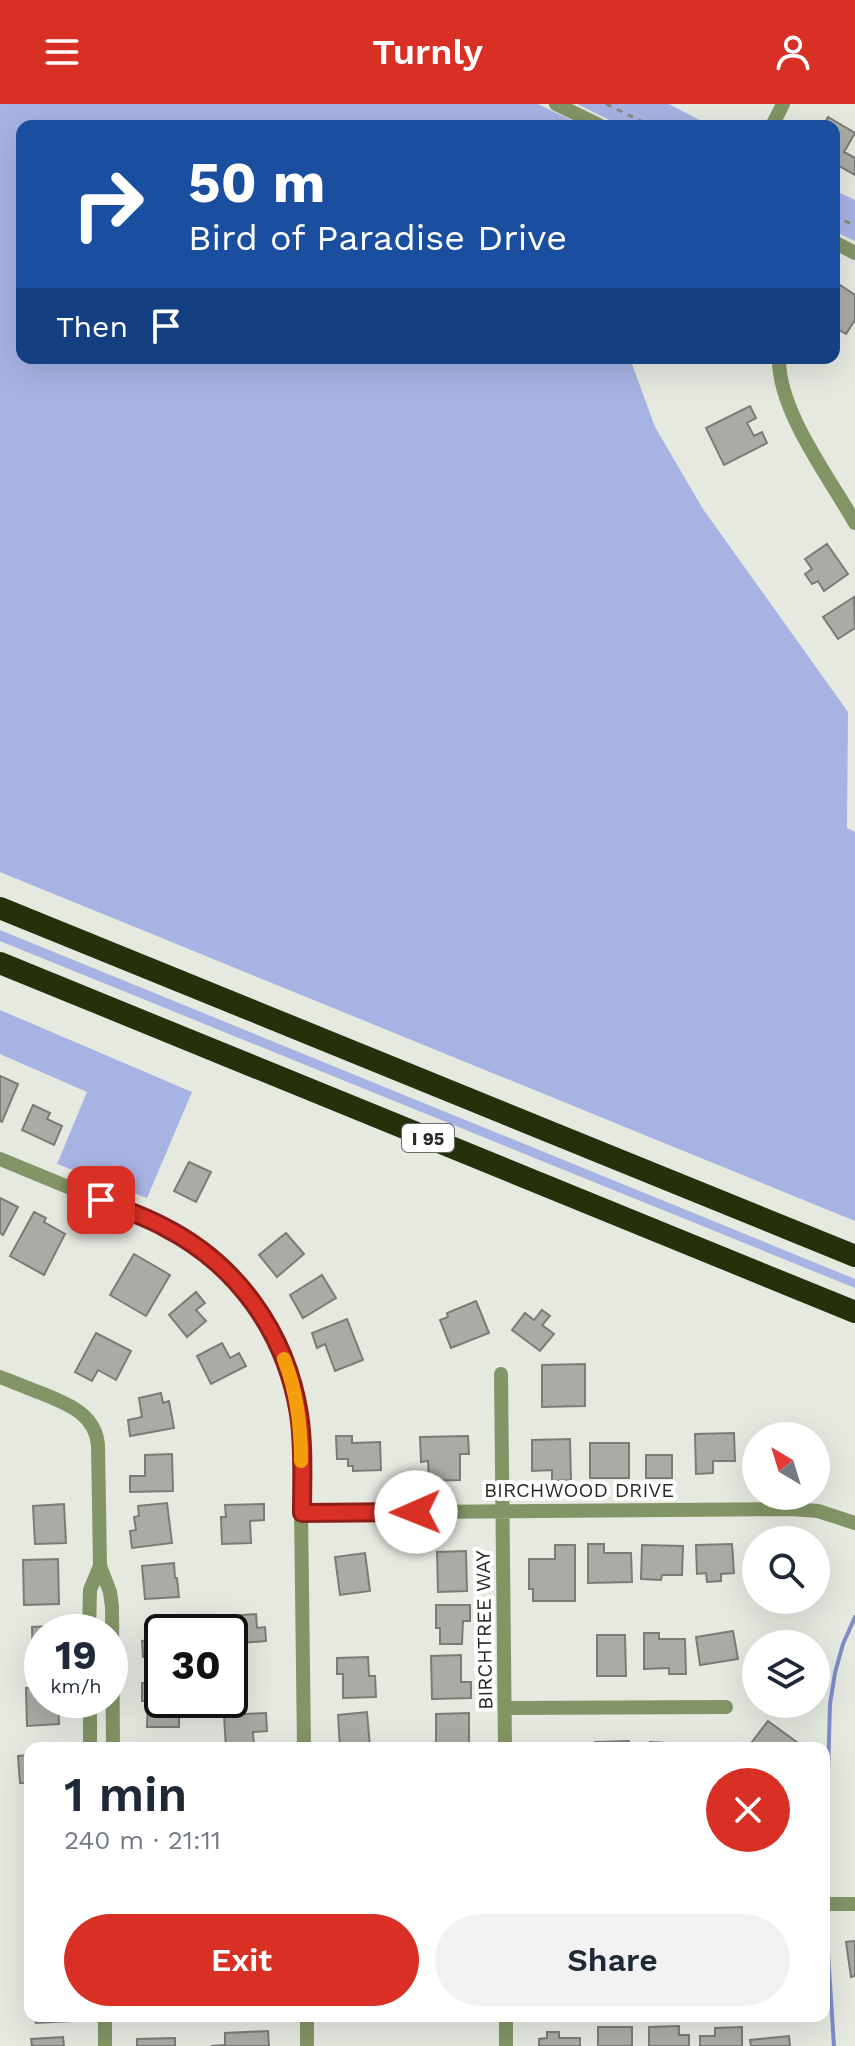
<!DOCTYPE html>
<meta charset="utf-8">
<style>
:root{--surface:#fff;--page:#f2f2f3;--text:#1f2937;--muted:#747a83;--accent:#d93025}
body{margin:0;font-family:"Work Sans",sans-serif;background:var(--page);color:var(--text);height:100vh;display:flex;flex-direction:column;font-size:30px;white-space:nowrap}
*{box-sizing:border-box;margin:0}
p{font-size:26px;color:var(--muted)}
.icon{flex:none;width:44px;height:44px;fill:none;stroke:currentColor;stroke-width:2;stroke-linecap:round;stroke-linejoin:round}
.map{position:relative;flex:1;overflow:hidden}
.drawer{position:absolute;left:24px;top:1638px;width:806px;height:280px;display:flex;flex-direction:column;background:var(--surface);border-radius:16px;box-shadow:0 8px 32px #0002}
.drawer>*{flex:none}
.hud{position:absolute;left:16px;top:16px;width:824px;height:244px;border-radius:16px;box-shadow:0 8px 32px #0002;background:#1a4fa0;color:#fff;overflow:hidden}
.needle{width:52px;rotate:322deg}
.buttons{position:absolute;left:742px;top:1318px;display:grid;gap:16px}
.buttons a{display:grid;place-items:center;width:88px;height:88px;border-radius:50%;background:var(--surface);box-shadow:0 8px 32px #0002;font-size:40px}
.speed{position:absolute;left:24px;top:1510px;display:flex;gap:16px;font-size:40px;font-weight:700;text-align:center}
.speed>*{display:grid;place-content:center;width:104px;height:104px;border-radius:50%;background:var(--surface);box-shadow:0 8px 32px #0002;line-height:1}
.speed small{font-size:20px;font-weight:400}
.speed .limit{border:4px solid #111;border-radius:12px;background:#fff;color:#111}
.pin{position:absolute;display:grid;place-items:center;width:68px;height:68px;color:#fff;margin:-34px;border-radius:16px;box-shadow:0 4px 12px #0006}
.me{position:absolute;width:88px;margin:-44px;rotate:269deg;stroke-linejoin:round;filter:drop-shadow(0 0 6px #0008)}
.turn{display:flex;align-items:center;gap:28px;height:168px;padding:0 40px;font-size:36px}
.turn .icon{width:104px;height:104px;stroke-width:2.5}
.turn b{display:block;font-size:56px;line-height:68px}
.then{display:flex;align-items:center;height:76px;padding:0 40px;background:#0003;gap:16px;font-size:30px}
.round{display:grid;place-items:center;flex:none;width:84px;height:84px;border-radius:42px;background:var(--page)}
.headline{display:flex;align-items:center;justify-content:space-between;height:136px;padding:0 40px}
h1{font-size:48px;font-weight:600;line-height:60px}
.action{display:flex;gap:16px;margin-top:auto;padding:16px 40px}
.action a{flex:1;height:92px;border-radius:48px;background:var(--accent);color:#fff;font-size:32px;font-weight:600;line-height:92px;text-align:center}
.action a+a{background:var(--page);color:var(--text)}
header{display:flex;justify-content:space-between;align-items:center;height:104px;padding:0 40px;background:var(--accent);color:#fff;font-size:36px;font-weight:600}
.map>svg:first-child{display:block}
</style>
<header><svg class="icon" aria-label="menu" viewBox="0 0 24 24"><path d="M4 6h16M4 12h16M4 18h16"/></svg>Turnly<svg class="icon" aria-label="person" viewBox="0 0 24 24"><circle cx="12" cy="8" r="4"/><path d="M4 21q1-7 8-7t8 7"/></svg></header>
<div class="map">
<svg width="855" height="1942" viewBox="0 0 855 1942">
<rect width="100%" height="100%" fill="#e5e9e0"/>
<path fill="#a7b3e3" d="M0 0H538L583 22H22V254H633L632 260 655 323 703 405 848 608 847 724 855 728V1117L0 768Z
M577 0H669L711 22H622Z
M834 86 855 96V137L834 127Z
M0 826 855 1175V1184L0 837Z
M0 906 192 988 147 1094 57 1060 87 988 0 950Z"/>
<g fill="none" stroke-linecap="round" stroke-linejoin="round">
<path stroke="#7e8cca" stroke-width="4" d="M825 1775 830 1600 835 1569 843 1540 855 1513
M826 1818 834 1942"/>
</g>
<path fill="#a9aca4" stroke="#797d75" stroke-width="2" d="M828 13 855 29 844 48 855 54V71L834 59V22H823Z
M840 181 855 191V216L846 230 834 223V190Z
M750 302 756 314 747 319 754 332 762 328 767 339 724 361 706 324Z
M827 440 848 470 824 487 818 477 812 480 805 470 812 465 805 455Z
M854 493 855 524 838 535 823 513Z
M0 972 18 980 2 1018 0 1017Z
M33 1001 50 1009 47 1015 62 1022 54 1041 22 1026Z
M189 1058 211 1068 196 1098 174 1087Z
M0 1094 18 1103 3 1131 0 1129Z
M34 1108 46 1114 44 1118 65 1130 44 1171 10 1152Z
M286 1129 304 1150 277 1173 259 1151Z
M134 1150 170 1171 146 1212 110 1191Z
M322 1171 336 1194 303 1214 290 1191Z
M196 1188 205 1199 196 1206 206 1217 187 1233 169 1211Z
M476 1197 489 1229 451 1244 440 1216 448 1213 447 1209Z
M542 1206 550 1212 542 1221 554 1230 540 1247 512 1226 525 1209 534 1216Z
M347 1215 363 1256 335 1267 325 1240 317 1244 312 1229Z
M96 1229 131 1247 116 1276 98 1266 92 1277 75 1268Z
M222 1239 230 1254 239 1249 246 1262 211 1280 197 1252Z
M585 1260V1302L542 1303V1261Z
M161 1289 163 1299 169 1297 174 1324 130 1332 128 1316 142 1313 139 1294Z
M734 1329 735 1357H713V1369L696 1370 695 1330Z
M336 1332H352V1339L380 1338 381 1366 353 1367V1362H348V1355H337Z
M468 1332 469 1350H460V1376L429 1377 428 1357 421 1358 420 1333Z
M570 1335 571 1376 552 1377V1366L532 1367V1336Z
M590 1339H629V1374H590Z
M172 1350 173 1387 130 1388V1372H145V1351Z
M646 1351H672V1374H646Z
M167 1399 172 1439 132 1444 130 1427 136 1426 134 1413 139 1412 138 1402Z
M64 1400 66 1439 35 1440 33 1402Z
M264 1400V1416L250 1417 251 1439 222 1440 221 1413H226L225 1401Z
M588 1440H604V1449H631L632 1478 588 1479Z
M732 1440 734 1469 721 1470V1477L707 1478 706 1469 697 1470 696 1441Z
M555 1441H575V1497H533V1485H529V1455H555Z
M642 1441 683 1442 682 1471H662L661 1476 641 1475Z
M466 1447 467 1487 438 1488 437 1448Z
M365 1449 370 1487 340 1491 335 1453Z
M58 1455 59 1500 24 1501 23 1456Z
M174 1459 175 1474H177L179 1493 145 1495 142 1462Z
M436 1501H470V1517H463L462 1540H440V1524H436Z
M256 1510 257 1524 265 1523 266 1537 230 1540V1528H216L215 1513Z
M52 1522V1528H42V1562L33 1563 32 1523Z
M177 1523V1528H162V1552L143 1553 142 1537 152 1536 151 1524Z
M733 1527 738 1555 700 1561 696 1533Z
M644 1529H659V1535H685L686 1570H669V1564L644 1565Z
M597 1531H625L626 1572H597Z
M461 1551V1578H471V1594L432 1595 431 1552Z
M368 1553 369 1572H375L376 1593 343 1594V1570H337V1554Z
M142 1579H162V1596H186V1604L179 1605V1623H147L148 1597H142Z
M42 1583V1596H58L59 1620 27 1622 26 1584Z
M367 1608 370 1643 340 1644 338 1611Z
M266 1609 267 1627 253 1628 254 1644H226L224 1611Z
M469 1609V1644H436V1610Z
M768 1617 798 1639 795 1644H758L752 1638Z
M629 1637V1644H595V1638Z
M650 1638 683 1640V1644H650Z
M30 1651V1679H20L18 1652Z
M26 1706H30V1748H26Z
M855 1837V1872L851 1873 846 1838Z
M35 1912H71V1917L36 1919Z
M679 1922V1931H689V1942H649V1923Z
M598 1923H632V1942H598Z
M742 1923V1942H700V1932H715V1924Z
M268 1927 269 1942H211L225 1941V1929Z
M547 1928H559V1934H580V1942H539V1935L547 1934Z
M789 1932 790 1942H751L750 1936Z
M63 1933 64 1942H32L31 1935Z
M175 1934V1942H137V1935Z"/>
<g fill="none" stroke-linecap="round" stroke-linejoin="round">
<path stroke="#888b85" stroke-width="3" stroke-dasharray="6 6" stroke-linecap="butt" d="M606 0 651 22
M834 111 855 122"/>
<path stroke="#839466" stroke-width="14" d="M556 0 601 22
M772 22 783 0
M834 138 855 149
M779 254C778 307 829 373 855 419
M0 1055C34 1069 68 1083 102 1097 139 1112 178 1126 210 1152 264 1195 292 1258 300 1325L304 1644
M501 1270 505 1644
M0 1273C14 1278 27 1284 41 1289 67 1300 95 1309 98 1341L100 1462 110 1488 112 1503 113 1644
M302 1409 791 1405 818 1407 855 1419
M89 1528 90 1486 100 1462
M90 1596V1644
M505 1604 726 1603
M824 1800H855
M105 1912V1942
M307 1912V1942
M506 1912V1942"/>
<path stroke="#25310a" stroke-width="22" d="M0 804 855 1152
M0 859 855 1208"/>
</g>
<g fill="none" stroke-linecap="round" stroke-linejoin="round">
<g stroke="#8d1f18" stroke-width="20">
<path id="route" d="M101 1096C122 1105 144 1112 164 1123 237 1160 286 1229 299 1310 304 1343 302 1376 302 1409L416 1408"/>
</g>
<use href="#route" stroke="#d93025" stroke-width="14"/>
<path stroke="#f59e0b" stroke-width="14" d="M284 1255C297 1288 301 1322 301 1357"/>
</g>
<g text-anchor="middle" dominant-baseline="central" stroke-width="8" stroke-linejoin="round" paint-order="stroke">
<rect fill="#fff" stroke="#686a67" stroke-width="2" x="402" y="1020" width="52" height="28" rx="6"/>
<g font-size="18" font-weight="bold" fill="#282a26">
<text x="428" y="1034">I 95</text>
</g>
<g font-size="20" fill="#282a26" stroke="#fff">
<text x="579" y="1386">BIRCHWOOD DRIVE</text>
<text transform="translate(484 1526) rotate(-91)">BIRCHTREE WAY</text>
</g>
</g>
</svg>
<div class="buttons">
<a><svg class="needle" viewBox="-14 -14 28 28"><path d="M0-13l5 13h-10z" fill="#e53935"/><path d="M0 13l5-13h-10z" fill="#747a83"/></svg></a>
<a><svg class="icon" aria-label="search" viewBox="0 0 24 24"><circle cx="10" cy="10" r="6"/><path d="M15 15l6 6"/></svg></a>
<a><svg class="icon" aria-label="layers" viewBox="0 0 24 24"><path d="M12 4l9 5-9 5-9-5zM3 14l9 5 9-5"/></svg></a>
</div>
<div class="speed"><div>19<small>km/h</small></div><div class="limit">30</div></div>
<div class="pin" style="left:101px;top:1096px;background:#d93025"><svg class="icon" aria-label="arrive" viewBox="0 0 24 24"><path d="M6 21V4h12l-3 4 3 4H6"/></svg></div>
<svg class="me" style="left:416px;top:1408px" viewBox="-20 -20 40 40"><circle r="19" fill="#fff"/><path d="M0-13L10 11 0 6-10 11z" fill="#d93025"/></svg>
<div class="hud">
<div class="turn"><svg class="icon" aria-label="right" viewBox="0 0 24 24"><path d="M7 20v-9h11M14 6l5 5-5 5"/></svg><div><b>50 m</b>Bird of Paradise Drive</div></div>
<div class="then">Then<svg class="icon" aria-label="arrive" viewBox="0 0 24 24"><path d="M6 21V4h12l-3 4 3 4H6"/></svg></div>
</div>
<section class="drawer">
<div class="headline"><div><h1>1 min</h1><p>240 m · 21:11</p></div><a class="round" style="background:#d93025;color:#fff"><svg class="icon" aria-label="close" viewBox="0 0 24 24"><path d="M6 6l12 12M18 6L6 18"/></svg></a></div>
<div class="action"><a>Exit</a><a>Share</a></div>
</section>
</div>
